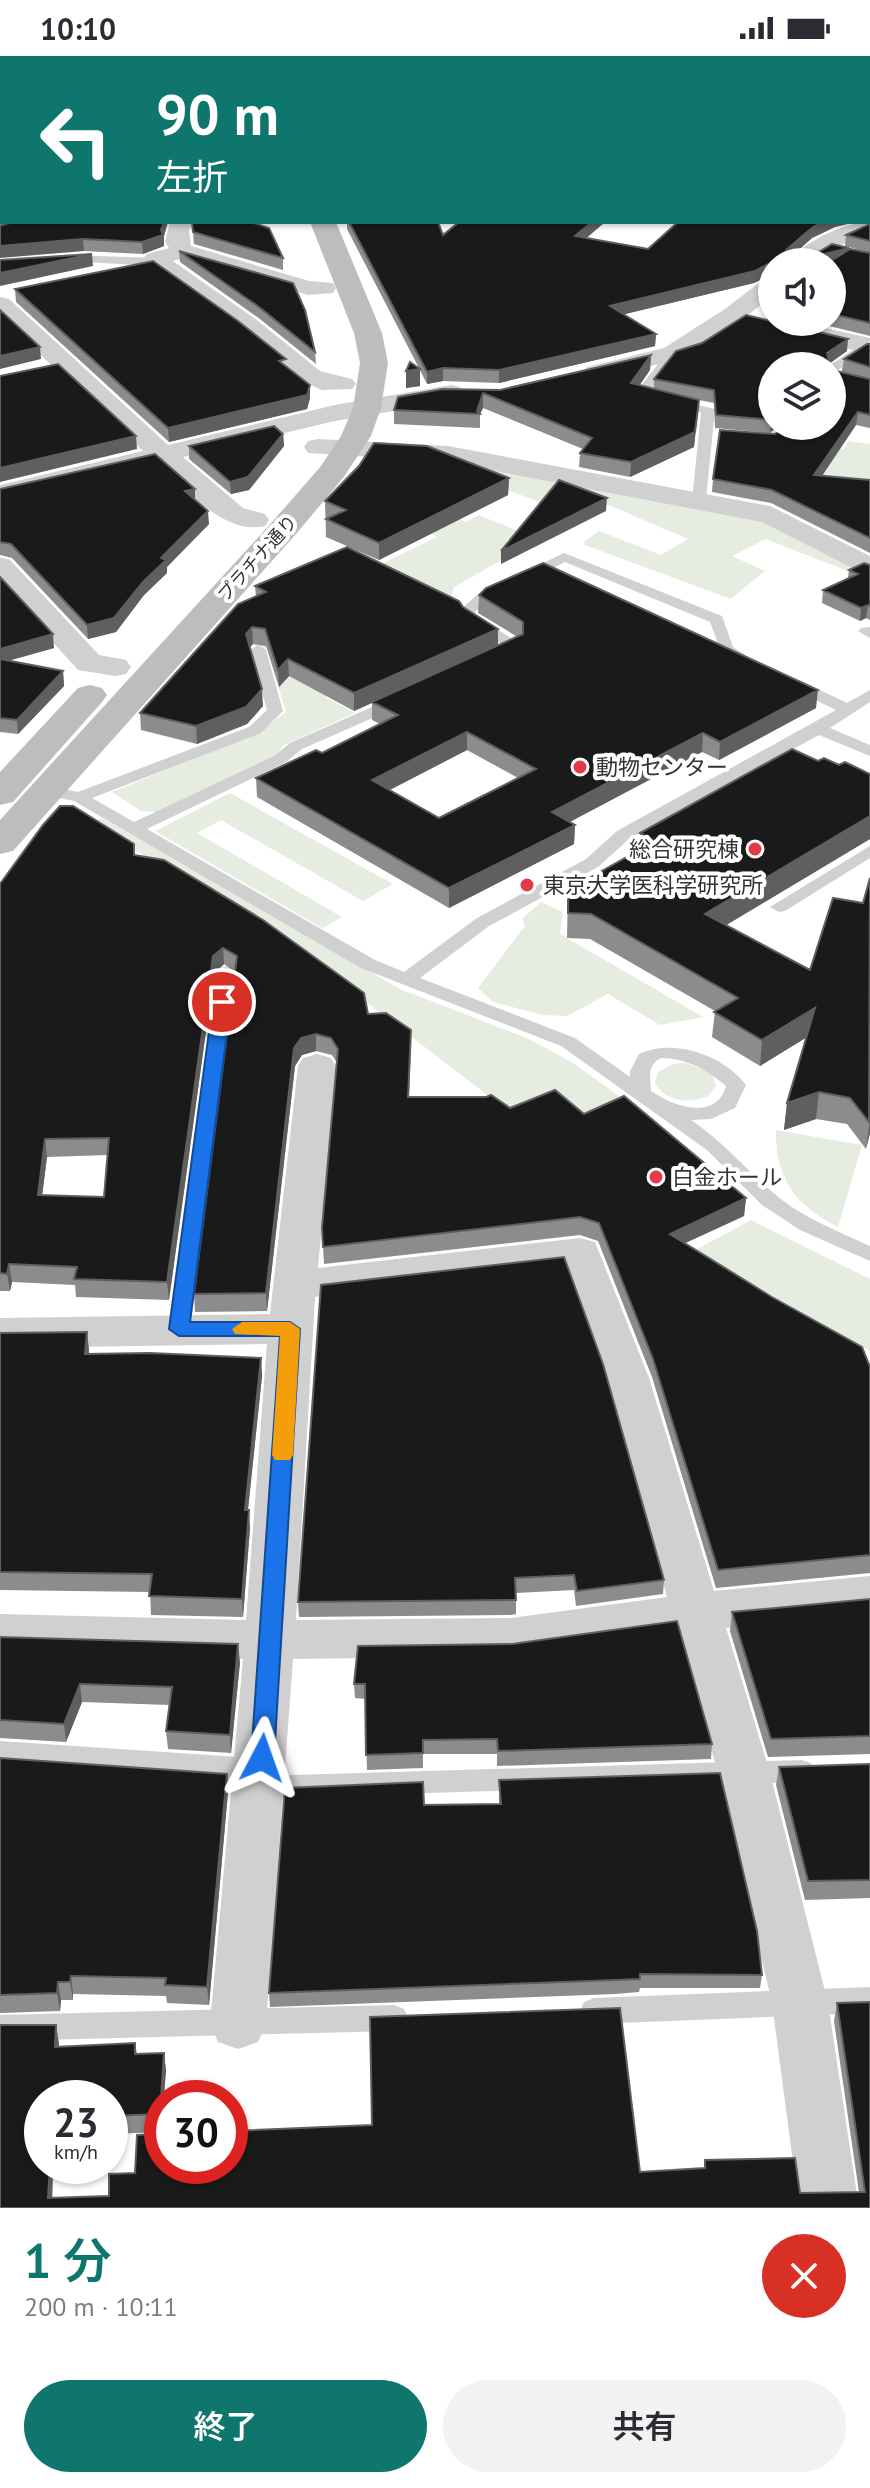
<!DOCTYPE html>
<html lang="ja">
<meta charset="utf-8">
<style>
:root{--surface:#fff;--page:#f2f2f3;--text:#2b2b33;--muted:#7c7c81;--accent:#0f766e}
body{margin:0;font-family:"PT Sans","Noto Sans JP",sans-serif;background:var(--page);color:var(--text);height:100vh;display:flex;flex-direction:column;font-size:30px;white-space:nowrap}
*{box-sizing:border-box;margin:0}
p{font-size:26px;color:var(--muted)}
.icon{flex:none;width:44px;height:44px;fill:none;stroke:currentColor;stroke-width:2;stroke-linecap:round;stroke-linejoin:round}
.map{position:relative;height:2152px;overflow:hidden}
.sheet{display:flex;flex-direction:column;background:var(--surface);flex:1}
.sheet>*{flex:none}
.banner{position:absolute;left:0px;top:0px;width:870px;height:168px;box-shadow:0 2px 6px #0004;background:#0f766e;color:#fff;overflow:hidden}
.tools{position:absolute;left:758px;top:192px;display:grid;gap:16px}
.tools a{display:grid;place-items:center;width:88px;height:88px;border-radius:50%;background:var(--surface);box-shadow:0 2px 6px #0004;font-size:40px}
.speed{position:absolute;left:24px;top:2024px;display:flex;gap:16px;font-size:40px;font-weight:700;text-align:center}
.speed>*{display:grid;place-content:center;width:104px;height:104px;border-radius:50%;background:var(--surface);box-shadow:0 2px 6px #0004;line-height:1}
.speed small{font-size:20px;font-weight:400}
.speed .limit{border:12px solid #d22;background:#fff;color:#111}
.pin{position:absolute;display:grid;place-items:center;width:68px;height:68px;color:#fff;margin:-34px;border:4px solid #fff;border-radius:50%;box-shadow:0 2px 8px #0007}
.me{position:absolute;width:88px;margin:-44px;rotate:4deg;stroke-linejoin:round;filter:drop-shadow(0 0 6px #0008)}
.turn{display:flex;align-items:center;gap:28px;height:168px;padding:0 24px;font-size:36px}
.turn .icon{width:104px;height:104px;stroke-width:2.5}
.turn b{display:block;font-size:56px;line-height:68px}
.round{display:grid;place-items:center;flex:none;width:84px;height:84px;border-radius:42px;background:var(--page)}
.head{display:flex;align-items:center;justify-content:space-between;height:136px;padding:0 24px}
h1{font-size:48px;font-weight:600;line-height:60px;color:var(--accent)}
.button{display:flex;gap:16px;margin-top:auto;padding:16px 24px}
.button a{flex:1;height:92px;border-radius:48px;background:var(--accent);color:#fff;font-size:32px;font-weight:600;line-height:92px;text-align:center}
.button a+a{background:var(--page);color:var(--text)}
.status{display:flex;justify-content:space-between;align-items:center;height:56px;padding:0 40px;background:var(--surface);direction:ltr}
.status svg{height:22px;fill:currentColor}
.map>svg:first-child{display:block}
</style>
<div class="status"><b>10:10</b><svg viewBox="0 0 49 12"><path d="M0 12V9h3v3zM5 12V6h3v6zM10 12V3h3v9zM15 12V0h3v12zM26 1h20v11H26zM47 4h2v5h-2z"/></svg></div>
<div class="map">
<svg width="870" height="2152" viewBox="0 0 870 2152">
<rect width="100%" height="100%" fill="#fff"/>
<path fill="#e6ecdf" d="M848 385 870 388V435L717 408 782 386 844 393Z
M458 407 773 464 861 512 850 516 766 483 732 500 765 515 731 543 585 489 584 486 599 475 661 499 688 483 604 447 577 460 456 415Z
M478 459 539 483 454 531 451 542 354 626 325 641 355 657 284 689 275 700 156 756 141 755 112 736 257 677 286 656 267 593 249 587 367 515 437 481 424 473 451 460 466 466Z
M230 737 393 828 363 845 221 764 197 777 342 861 322 872 155 775Z
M102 762 400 933 529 983 575 1008 624 1044 547 1085 301 896 91 767Z
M541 846 563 856 560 878 703 961 660 969 608 938 567 960 543 959 493 946 478 932 525 870 522 863Z
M686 1007 712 1017 716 1030 708 1040C689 1048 666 1046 655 1027L658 1016 673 1008Z
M776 1074 862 1089 838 1171C795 1149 775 1122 776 1074Z
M751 1164 870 1223V1295L694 1195Z"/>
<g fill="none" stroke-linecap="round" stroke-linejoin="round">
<path fill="#d0d0d0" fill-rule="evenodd" d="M68 199 158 202 164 206 158 210 64 205V201Z
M860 289H868L870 292 832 318V310H829Z
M669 294 679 297 648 338 715 353 706 444 699 448 692 444 701 356 633 340Z
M564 497 722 560 733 591 754 605 751 608H741L721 596 710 566 565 506 487 545 475 556 476 560 524 590 508 600H498V594L505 590 464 565 459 555 477 539Z
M870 571V582L858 575 861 572Z
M258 589 266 594 283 655 261 677 92 742 134 766 274 700 290 687 388 644H400V650L302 693 286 706 147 773 375 904 404 916 477 862 586 803 617 775 836 654 787 630V624H799L847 647 870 634V646L830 672 870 689V700L819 679 629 783 598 811 489 870 420 922 575 982 630 1021V1015L639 998C674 982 723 999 746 1029L735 1052 711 1063 691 1064C725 1087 746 1114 776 1139 803 1162 838 1175 870 1190V1205L800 1174 762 1149 707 1094 561 990 361 912 74 745 40 738 38 734 46 729 78 736 249 671 267 654 250 594ZM661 1002C686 1002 708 1014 726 1030 716 1066 672 1050 651 1035 650 1021 647 1009 661 1002Z
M870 790V802L785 855 779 856 770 851Z
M226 911 235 917 190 1273 187 1278H171L168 1273 217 917Z
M802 1704 811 1707 815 1715 811 1723 802 1726 260 1742 251 1739 247 1731 251 1723 260 1720Z
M870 1931V1957L594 1968 584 1964 580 1955 584 1946 594 1942Z
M394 1949 404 1953 408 1962 404 1971 394 1975 0 1985V1959Z"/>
<path fill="#d0d0d0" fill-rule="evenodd" d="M0 1685 239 1701 274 1720 280 1731 274 1742 260 1747 231 1733 0 1717Z"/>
<path fill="#d0d0d0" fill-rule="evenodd" d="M0 104H2V118H0Z
M870 161V176L843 188 816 206H788C802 187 845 166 868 166Z
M170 166H196L189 174 191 190 309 225 333 227 336 232 333 237 308 239 183 202 173 205 258 265 320 315 352 323 356 328 352 333 322 334 302 325 240 275 147 208 143 203 147 198 169 192 165 186Z
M772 221V240L743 263 682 302 596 324 587 321 583 316 587 311 664 292 725 253 764 223Z
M0 241 9 243 168 389 335 349 451 329 460 331 464 337 460 343 451 345 335 365 183 401 243 452 265 458 269 464 265 470C224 480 186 432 157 408L0 445V429L143 395 0 261Z
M798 266 870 282V298L787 278 784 273 787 268Z
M318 383 448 390 770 450 870 500V521L762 466 448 406 308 397 304 391 308 385Z
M0 501 10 504 99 599 126 604 131 611 126 618 115 620 78 614 0 528Z
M317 998 331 1002 336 1010 318 1212 580 1182 595 1186 649 1322 714 1535 870 1520V1558L726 1572 770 1717 828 1947 859 2152H799L772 1947 718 1717 678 1577 511 1600 293 1603 266 1968 258 1986 238 1993 218 1986 210 1968 243 1603 0 1596V1558L246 1564 267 1288 0 1292V1262L270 1258 298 1010 303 1002ZM565 1212 605 1322 667 1541 511 1562 296 1564 315 1241Z"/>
<path fill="#bdbdbd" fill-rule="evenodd" d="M0 120H2V134H0Z
M310 166H336L382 277 388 307 381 352 371 380 343 422 296 478 13 795 0 798V764L274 464 321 410 341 380 353 352 360 307 354 277Z
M90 629 102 632 107 639 102 646 13 746 0 749V716L78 632Z"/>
<path stroke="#9a9a9a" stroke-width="44" d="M810 2 825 0
M0 157 2 156"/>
<path stroke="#9a9a9a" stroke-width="24" d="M761 2 774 0"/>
</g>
<path fill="#8c8c8c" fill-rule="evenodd" d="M870 26V91H868V27Z
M13 166H168L164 180V190L143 198 84 195Z
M192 166 283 202V214L194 188Z
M347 166H438L443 179 605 166 586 182 648 193 678 166H855L835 171 812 182 795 197H817L849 192 870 197V280L813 266H832V206H772V219L754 227 624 258 656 278 655 290 499 327 443 325 427 328 420 314V330L406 332 419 312 347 173Z
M870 168V197L845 190 846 179Z
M179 195 293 227 315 296 316 308 260 263 180 206Z
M15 233 286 311 310 342 307 353 169 386 16 246Z
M772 242V257L769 256 770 244Z
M870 288V372L856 369 822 420 870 424V497L771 447 712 436 713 423 775 378 832 370 844 303Z
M847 295 830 307 772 310V370L770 377 715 372 714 347 699 344 694 391 630 421 579 411 580 397 583 393 483 352 480 358V372L394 368V354L500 334 651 299 650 314 639 329 654 333V323Z
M283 378 284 390 249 434 231 438 189 403V390Z
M509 422 508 439 379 504 326 481 325 445Z
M0 433H195V444L209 468 167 511V517L144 539 116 576 88 583 12 502 0 499Z
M870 509V564L866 562 860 565 822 547 823 534 848 522 849 514Z
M0 521 54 592 8 605 63 615 64 630 18 678 0 676Z
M255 530 463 551 498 573V589L516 580 478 557 479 539 816 652 719 704 702 696 569 766 575 769 574 788 449 852 257 741 256 722 322 697 380 668 372 664V647L354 655 289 620 279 631 266 590 253 588 250 591 263 650 247 668 197 688 141 674 140 657 256 541ZM467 694 518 722 439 762 390 734Z
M818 705 839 709 870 718V783L726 869 810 914 863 847 870 822V1077L866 1093 847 1068 816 1063 784 1074 787 1047 807 981 760 1010 712 981 715 955 590 883 567 882 568 834 639 794 640 777Z
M135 799 368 958 411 991 409 1041 510 1052 584 1058 746 1142 744 1160 685 1187 870 1311V1517L716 1532 652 1321 598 1185 580 1179 324 1208 322 1172 337 1007 332 999 316 995 302 999 295 1010 267 1255 195 1256 194 1238 235 916 224 908 214 917 169 1244 76 1241 75 1229 12 1226 10 1235H0V828ZM108 1099 104 1141 42 1139 47 1101Z
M321 1229 664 1524 663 1538 576 1550 574 1534 516 1537V1558L511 1559 299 1561 298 1546Z
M87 1276 89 1298 261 1302 262 1320 248 1454 250 1472 243 1561 151 1559 150 1536 0 1534V1277Z
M870 1543V1698L768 1701 730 1575 732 1556Z
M0 1581 240 1606 231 1697 168 1693 166 1675 170 1649 82 1646 66 1686 0 1682Z
M358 1590 712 1688 711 1703 497 1710V1698H423V1712L367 1714 365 1643 355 1642 354 1628Z
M0 1702 227 1718 228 1736 209 1949 167 1947 166 1940 73 1938V1944H61L60 1955 0 1957Z
M870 1708V1842L805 1844 776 1729 779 1711Z
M499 1724 762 1919 760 1932H640L639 1936 615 1938 270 1951 269 1937 424 1749 499 1748Z
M837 1947 870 2152H0L59 1987V1991L135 1987 137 1998 164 1997 166 2015 162 2042V2076L110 2078V2042H42V2110H53L52 2142 640 2116 704 2112 705 2104 800 2137 859 2136 834 1965Z"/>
<path fill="#5f5f5f" d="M2 89V101H0V90Z
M164 166H168L164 180V190L143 198 142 186 161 174Z
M592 166H605L575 192V180Z
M823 166H855L835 171 812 182 785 206 786 194 813 171Z
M83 183 84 195 0 202V190Z
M849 192 848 204 832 206H792Z
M92 198 93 210 0 230V217Z
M772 206 771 218 754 227 609 262 610 250Z
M656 278 655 290 499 327V314Z
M848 283 847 295 826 310 827 297Z
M40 291 41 303 0 313V300Z
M651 299 650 314 631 342V327Z
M443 312V325L427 328V316Z
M420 313V330L406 332V315Z
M310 329V342L307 353 169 386 168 372Z
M483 337V352L480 358 477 355Z
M699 344 694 391 630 421 631 406Z
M858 356 856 369 813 433 814 419Z
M772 363V370H778L770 377Z
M283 378 284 390 249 434 231 438 230 426Z
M136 380 137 393 0 426V412Z
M509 422 508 439 379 504V487Z
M195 433V446L185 435Z
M607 442 606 455 501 508V495Z
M208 455 209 468 167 511V517L144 539 116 576 88 583 87 569 161 502Z
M868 549 866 562 860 565 861 552Z
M252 571 253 588 247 595 246 578Z
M498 573V590L354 655V637Z
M53 578 54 592 0 607V593Z
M288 603 289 620 279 631 278 614Z
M63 615 64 630 18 678 17 664Z
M262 633 263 650 247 668 197 688 196 670Z
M818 634 816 652 719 704 720 686Z
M467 676V694L372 743V724Z
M703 677 702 696 551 776 552 756Z
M870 760V783L703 883 705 858Z
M575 769 574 788 449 852V832Z
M223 892 224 908 214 917 169 1244 167 1226 213 900Z
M815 952 812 978 760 1010 762 984Z
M316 978V995L302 999 295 1010 267 1255 266 1237 294 992 301 982Z
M819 1036 816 1063 784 1074 787 1047Z
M870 1064V1077L866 1093Z
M45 1083 47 1101 40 1156 38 1139Z
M746 1142 744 1160 668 1195 670 1178Z
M9 1208 12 1226 10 1235 7 1218Z
M87 1276 89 1294 87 1316 85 1298Z
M261 1302 262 1320 246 1472 245 1454Z
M249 1454 250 1472 243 1561 242 1543Z
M238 1588 240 1606 231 1697 230 1679Z
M80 1628 82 1646 66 1686 64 1668Z
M227 1718 228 1736 209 1949 207 1931Z
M71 1920 73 1938V1944L70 1926Z
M58 1926 61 1944 60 1955 57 1937Z
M56 1969 59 1987 58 2009 55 1991Z
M164 1997 166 2015 164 2042H162V2073L160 2058Z
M50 2110H53L52 2152 48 2142Z"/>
<path fill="#1a1a1a" stroke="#5f5f5f" stroke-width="2" fill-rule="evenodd" d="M0 0H752L754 2H2V89L0 90Z
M847 0H866V2H846Z
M868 34H870V46H868Z
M868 56H870V80L868 79Z
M868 94 870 95V149L868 151Z
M13 166H164L161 174 163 179 142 186 83 183 0 190V170Z
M192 166H251L269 172 283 202 193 176Z
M349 166H438L443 179 459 166H592L575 180 648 193 678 166H823L813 171 786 194 789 197H817L832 188 849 192 792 206H772L755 215 610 250 656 278 499 314 443 312 427 316Z
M870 168V185L846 179Z
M850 193 870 197V267L832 258V206H829Z
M179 195 293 227 305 254 315 296 259 251Z
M92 198 0 217V204Z
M153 205 238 265 286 303 279 305 310 329 307 339 168 372 15 233Z
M0 254 40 291 0 300Z
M746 259 772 265V266H777L848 283 827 297 830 310H772L771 364 716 359 714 334 654 323 676 295 702 287Z
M867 288H870V311L844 303Z
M651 299 631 327 699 344 695 376 631 406 580 397 592 382 483 337 477 355 480 358 394 354 398 341 443 333 500 334Z
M410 306 420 313 406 315Z
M58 308 136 380 0 412V320Z
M832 314 870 323V359L858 356 814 419 870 424V482L772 434 713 423 720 374 775 378 786 370H832Z
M274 370 283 378 248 421 230 426 189 390Z
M374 387 427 390 509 422 379 487 326 463 346 454 325 445 359 410Z
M155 398 195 433 185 435 208 455 161 502 166 504 143 526 114 562 87 569 11 488 0 486V433Z
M559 424 607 442 501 495Z
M347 491 459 545 463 551 498 573 354 637 288 603 278 614 265 573 252 571 246 578 262 633 246 651 196 670 140 657 238 548 266 536 255 530Z
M543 507 818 634 720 686 703 677 552 756 575 769 449 832 256 722 316 694 322 697 398 659 372 646 523 578V566L479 539 486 532ZM467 676 536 713 439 762 372 724Z
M864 507 870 509V550L868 549 861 552 823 534 858 518 849 514Z
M0 521 53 578 0 593Z
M0 603 63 615 17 664 0 662Z
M792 693 818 705 824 702 839 709 845 706 870 718V760L705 858 810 914 833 842 863 847 870 822 869 1066 850 1042 819 1036 787 1047 815 952 762 984 714 956 738 942 591 858 568 857V834L655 785 640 777Z
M60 750H73L134 788V799L164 804 263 864 364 937 368 958 386 957 411 974 408 1041H486L491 1039 510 1052 555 1034 584 1058 624 1040 746 1142 670 1178 772 1241 862 1291 870 1311V1499L718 1514 653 1303 599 1167 580 1161 323 1191 322 1172 338 993 331 982 316 978 301 982 294 992 266 1237 194 1238 237 900 223 892 213 900 167 1226 74 1223 77 1211 9 1208 7 1218 0 1217V828L43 769ZM109 1082 104 1141 38 1139 45 1083Z
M564 1201 603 1308 664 1524 577 1535 574 1519 515 1522 516 1544H511L298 1546 321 1229Z
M87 1276 85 1298 150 1297 261 1302 245 1454H249L242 1543 149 1540 152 1518 0 1516V1277Z
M870 1543V1680L771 1683 732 1556Z
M677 1565 712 1688 498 1695 497 1683 423 1684V1697L366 1699 365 1628H354L358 1590 512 1588Z
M0 1581 238 1588 230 1679 166 1675 172 1631 80 1628 64 1668 0 1664Z
M0 1702 227 1718 207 1931 165 1929 166 1922 71 1920 70 1926H58L57 1937 0 1939Z
M870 1708V1824L808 1825 779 1711Z
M720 1717 757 1875 762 1919 640 1918V1923L616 1924 269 1937 285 1732 423 1726 424 1749 501 1748 499 1724Z
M870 1946V2152H0V1969H56L55 1991 135 1987V1998L164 1997 160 2058 110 2060V2042H42V2110H50L48 2142 109 2140V2118L135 2117 137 2079 162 2078V2110H230V2075L372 2069 370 1961 620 1952 640 2116 705 2112V2104L795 2102 800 2137 865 2136 837 1947Z"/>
<path fill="#1a73e8" stroke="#114b97" stroke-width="2" d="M222 941 231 946 190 1266H290L300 1273 274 1702 271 1708 262 1711 254 1708 251 1702 280 1280H179L169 1273 213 946Z"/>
<path fill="#f59e0b" d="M242 1266H290L300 1273 293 1399 290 1404H275L272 1399 280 1280 235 1278 232 1273Z"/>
<g fill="#e63946" stroke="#fff" stroke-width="3">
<circle cx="580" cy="711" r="8"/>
<circle cx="755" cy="793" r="8"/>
<circle cx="527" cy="829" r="8"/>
<circle cx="656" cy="1121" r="8"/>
</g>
<g text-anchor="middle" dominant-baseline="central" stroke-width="8" stroke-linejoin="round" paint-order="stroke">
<g font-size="18" fill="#333" stroke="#fff">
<text transform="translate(257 502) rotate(-48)">プラチナ通り</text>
</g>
<g font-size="22" fill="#333" stroke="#fff" text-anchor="start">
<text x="596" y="711">動物センター</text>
<text x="739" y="793" text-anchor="end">総合研究棟</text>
<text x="543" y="829">東京大学医科学研究所</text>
<text x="672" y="1121">白金ホール</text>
</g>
</g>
</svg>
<div class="tools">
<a><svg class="icon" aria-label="sound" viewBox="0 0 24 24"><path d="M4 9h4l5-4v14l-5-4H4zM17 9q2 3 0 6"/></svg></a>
<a><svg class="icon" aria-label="layers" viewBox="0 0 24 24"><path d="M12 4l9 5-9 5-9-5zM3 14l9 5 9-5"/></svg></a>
</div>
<div class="speed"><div>23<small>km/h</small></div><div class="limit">30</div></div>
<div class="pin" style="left:222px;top:946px;background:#d93025"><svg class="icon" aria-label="arrive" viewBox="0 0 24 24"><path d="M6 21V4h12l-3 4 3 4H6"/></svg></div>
<svg class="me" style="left:262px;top:1702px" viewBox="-20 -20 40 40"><path d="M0-17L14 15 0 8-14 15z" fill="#1a73e8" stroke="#fff" stroke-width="4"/></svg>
<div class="banner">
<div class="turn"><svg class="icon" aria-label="left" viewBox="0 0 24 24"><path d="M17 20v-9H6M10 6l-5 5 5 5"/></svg><div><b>90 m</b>左折</div></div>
</div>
</div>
<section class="sheet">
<div class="head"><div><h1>1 分</h1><p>200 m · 10:11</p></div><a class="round" style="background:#d93025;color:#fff"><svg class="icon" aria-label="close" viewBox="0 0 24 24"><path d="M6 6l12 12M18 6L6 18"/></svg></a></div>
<div class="button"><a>終了</a><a>共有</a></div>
</section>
